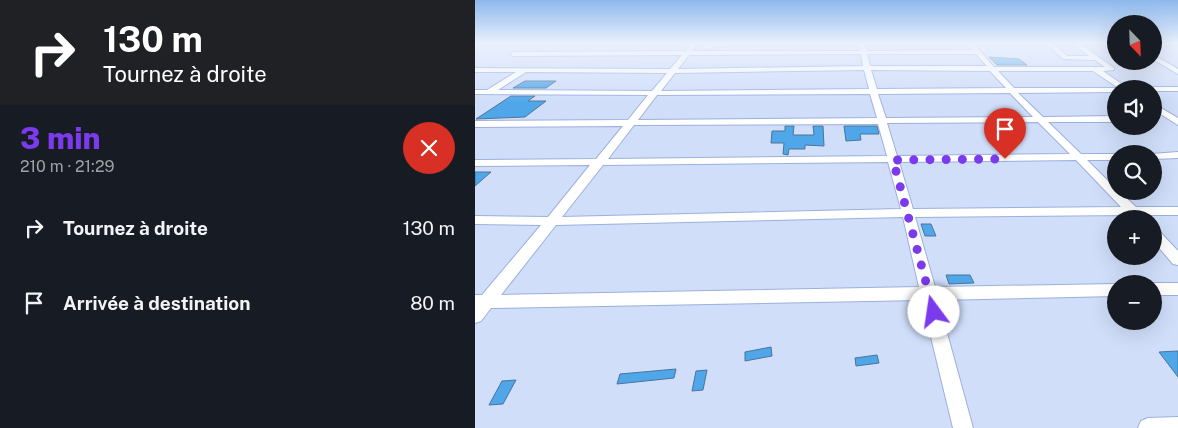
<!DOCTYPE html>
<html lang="fr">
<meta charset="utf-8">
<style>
:root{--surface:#171b24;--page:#20242c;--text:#f1f3f6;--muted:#9ea1a6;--accent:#7c3aed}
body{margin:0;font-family:"Public Sans",sans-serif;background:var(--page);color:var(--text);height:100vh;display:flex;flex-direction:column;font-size:19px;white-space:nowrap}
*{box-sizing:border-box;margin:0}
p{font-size:16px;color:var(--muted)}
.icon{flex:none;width:28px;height:28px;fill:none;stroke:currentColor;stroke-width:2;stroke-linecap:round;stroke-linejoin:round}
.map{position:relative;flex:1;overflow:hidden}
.panel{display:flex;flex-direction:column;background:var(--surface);width:475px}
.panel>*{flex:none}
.hud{background:#202124;color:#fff;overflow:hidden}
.needle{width:32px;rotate:157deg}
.fabs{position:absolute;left:632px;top:15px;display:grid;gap:10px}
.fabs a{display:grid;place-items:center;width:55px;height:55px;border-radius:50%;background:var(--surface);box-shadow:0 5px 20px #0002;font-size:25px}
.pin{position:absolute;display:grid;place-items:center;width:42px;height:42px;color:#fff;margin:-51px -21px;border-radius:50% 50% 50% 0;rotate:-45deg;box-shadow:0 0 5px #0007}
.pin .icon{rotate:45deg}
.me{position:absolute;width:55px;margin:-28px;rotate:346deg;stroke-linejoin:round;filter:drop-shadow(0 0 4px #0008)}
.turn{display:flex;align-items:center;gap:18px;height:105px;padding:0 20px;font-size:22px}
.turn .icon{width:65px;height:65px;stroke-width:2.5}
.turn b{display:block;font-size:35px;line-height:42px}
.round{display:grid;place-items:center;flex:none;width:52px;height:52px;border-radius:26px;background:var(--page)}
.head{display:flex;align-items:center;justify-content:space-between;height:85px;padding:0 20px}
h1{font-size:30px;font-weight:800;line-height:38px;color:var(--accent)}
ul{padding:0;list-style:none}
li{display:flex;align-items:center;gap:15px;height:75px;padding:0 20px}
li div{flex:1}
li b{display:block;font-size:19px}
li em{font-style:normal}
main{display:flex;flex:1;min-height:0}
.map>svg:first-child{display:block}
</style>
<main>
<section class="panel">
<div class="hud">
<div class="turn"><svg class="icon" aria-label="right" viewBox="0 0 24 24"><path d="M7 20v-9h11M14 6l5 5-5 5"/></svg><div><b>130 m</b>Tournez à droite</div></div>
</div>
<div class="head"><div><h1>3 min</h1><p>210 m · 21:29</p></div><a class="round" style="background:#d93025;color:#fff"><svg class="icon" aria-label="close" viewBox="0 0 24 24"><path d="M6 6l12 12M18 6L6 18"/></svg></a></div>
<ul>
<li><svg class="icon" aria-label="right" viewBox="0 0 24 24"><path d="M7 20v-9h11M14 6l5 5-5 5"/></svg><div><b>Tournez à droite</b></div><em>130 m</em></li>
<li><svg class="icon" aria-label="arrive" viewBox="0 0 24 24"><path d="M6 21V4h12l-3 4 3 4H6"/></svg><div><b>Arrivée à destination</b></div><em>80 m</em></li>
</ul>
</section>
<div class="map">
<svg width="703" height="428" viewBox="0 0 703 428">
<rect width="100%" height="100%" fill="#d0defa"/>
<path fill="#4fa6e9" stroke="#4c7596" d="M514 57 544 59 552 65H522Z
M50 81H81L71 88H38Z
M36 96H60L53 101H71L50 117 1 119Z
M310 126H319L318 135H339L338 126H348L349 146 330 145V149H314L313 155 308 154 309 143H296L297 131H310Z
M369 126H402L404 134H385L386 140 371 141Z
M0 172H16L0 186Z
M446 224H456L461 236H450Z
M471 275H495L499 283 474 284Z
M296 347 297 356 270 361V352Z
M703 351V377L684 352Z
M402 355 404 363 381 366 380 358Z
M201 369 199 378 142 384 145 374Z
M232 370 228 390 217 391 221 371Z
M41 380 28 404 14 405 27 381Z"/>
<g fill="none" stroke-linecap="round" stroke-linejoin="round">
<g stroke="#9bb0dd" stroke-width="2">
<path id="minor" d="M0 43H9L0 45Z
M217 43H223L217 51H385L384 43H390L392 51 498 50 492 43H498L519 67H630L620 60 588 59 571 43H577L592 56H614L597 43H604L639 68V70L628 71 654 89H645L618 71H523L539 88H644L641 89V92L543 93 568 117 641 116V122H573L606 154H641V160H612L641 189V191H644L661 207H703V215H667L662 219 654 215 440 217 460 287 641 284V296L463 300 498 428H478L447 300 16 308 6 321 0 323V295H7L66 225 0 224V216L73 217 115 165 0 166V160L121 159 148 126 0 127V121L153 120 173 95 0 94V90H12L41 72H0V68L195 69 207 55 38 56 35 54 38 52 210 51ZM386 54 388 66 203 69 214 55ZM392 54H501L512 66H395ZM389 70 394 89 186 91 200 73ZM396 70 515 71 531 88 402 89ZM51 72 192 73 177 91 23 90ZM535 93 558 117 411 118 403 94ZM395 94 402 118 163 120 182 95ZM563 122 595 154 422 156 412 123ZM403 124 412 156 133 159 159 125ZM601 160 646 207 438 209 424 162ZM413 162 426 209 87 217 128 165ZM428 217 444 287 26 295 81 225Z
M248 43H263L230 49 227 47Z
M679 55 703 69V74L679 60Z
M679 87H703V91H679V89H675Z
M679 104 703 118V125L679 110Z
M703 152V158L679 159V154H676Z
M679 230 684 231 703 251V265L698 264 679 242Z
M679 283H703V295H679V284H676Z
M703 417V428H663L666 421 673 418Z"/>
</g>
<use href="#minor" fill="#fff" fill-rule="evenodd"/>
</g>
<linearGradient id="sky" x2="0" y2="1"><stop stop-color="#8db8ec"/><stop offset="0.42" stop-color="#eaf0fd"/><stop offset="1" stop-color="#eaf0fd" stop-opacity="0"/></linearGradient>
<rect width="703" height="103" fill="url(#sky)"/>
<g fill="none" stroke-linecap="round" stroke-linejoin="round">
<path stroke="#7c3aed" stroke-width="9" stroke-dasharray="0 16.2" d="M459 312 418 160 530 159"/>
</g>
</svg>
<div class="fabs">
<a><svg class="needle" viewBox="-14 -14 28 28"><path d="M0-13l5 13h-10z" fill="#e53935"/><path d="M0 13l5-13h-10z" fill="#9ea1a6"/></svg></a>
<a><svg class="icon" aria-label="sound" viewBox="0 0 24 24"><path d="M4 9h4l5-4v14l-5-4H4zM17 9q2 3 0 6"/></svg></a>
<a><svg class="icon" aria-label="search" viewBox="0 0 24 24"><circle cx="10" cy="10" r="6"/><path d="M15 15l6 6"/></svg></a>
<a>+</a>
<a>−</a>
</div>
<div class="pin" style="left:530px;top:159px;background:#d93025"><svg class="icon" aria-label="arrive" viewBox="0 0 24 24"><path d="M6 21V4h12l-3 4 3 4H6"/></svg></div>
<svg class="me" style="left:459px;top:312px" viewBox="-20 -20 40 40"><circle r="19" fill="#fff"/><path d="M0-13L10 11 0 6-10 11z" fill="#7c3aed"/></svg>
</div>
</main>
